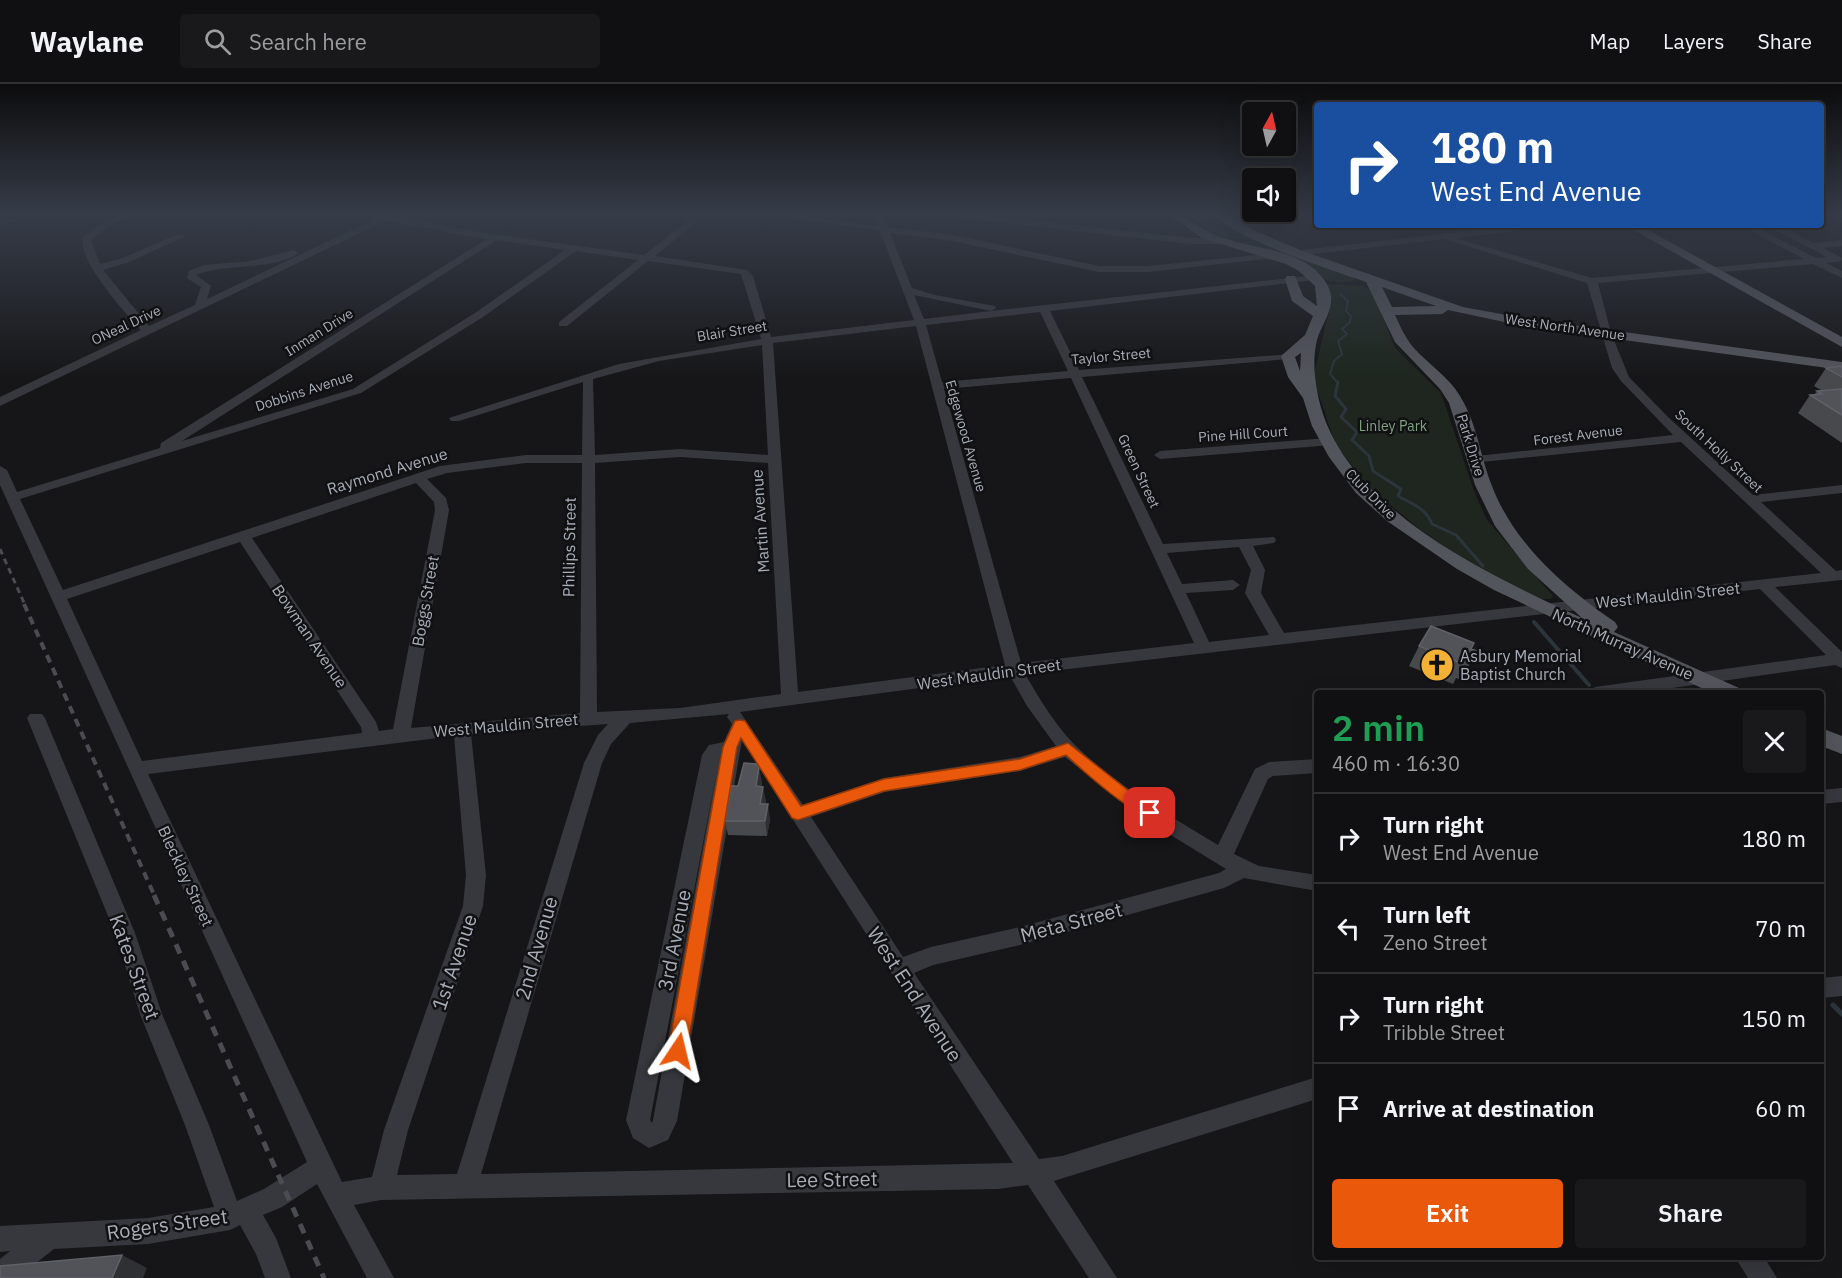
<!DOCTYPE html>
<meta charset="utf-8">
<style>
:root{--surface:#101012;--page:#19191b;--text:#f1f3f6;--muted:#9c9d9f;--line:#303032;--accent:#ea580c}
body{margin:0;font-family:"IBM Plex Sans",sans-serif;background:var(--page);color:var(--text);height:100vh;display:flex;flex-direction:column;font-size:22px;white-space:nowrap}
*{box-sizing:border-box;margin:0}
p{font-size:20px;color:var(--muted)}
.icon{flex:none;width:33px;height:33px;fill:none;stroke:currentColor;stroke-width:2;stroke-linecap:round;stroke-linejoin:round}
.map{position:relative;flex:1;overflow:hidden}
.drawer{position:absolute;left:1314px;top:606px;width:510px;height:570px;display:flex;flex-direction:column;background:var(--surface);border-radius:6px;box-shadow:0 6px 24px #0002,0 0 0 2px var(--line)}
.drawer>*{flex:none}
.guide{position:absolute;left:1314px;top:18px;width:510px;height:126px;border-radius:6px;box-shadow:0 6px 24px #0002,0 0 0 2px var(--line);background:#1a4fa0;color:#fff;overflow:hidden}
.needle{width:39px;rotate:8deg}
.controls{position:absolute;left:1242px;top:18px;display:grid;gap:12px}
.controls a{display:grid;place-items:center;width:54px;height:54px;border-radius:6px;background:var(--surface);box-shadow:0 6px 24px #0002,0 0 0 2px var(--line);font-size:30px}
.pin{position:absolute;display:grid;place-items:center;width:51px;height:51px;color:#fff;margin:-26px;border-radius:12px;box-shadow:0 3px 9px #0006}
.me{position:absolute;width:66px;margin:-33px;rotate:10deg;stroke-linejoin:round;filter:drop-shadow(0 0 4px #0008)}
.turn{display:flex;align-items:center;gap:21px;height:126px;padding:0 18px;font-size:27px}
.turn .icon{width:78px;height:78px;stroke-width:2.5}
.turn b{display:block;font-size:42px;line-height:51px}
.round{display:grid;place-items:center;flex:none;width:63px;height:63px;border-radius:6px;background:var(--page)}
.head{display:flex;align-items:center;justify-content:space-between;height:102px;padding:0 18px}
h1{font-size:36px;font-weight:600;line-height:45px;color:#1e9e55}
.action{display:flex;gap:12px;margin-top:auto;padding:12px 18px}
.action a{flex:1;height:69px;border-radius:6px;background:var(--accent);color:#fff;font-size:24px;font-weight:600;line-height:69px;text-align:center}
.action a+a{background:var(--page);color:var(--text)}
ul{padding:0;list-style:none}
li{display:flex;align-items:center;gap:18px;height:90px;padding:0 18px;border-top:2px solid var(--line)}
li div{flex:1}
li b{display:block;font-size:22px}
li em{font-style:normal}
header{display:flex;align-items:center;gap:36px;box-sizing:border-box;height:84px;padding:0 30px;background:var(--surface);border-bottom:2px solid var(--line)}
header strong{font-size:28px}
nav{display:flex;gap:33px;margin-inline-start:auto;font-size:21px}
.search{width:420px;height:54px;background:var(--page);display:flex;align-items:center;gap:15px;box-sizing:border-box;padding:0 21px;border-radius:6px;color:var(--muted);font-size:22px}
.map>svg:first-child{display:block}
</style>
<header>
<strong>Waylane</strong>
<div class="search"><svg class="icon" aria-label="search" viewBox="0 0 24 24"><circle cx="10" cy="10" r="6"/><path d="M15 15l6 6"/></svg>Search here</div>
<nav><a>Map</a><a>Layers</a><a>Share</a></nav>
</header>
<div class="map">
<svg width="1842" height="1194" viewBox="0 0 1842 1194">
<rect width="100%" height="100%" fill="#161618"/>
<path fill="#1e261f" d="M1183 129H1212L1252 152C1218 159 1209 148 1183 129Z
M1247 157H1261L1347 190 1356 196C1344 200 1326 199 1316 190L1238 160Z
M1326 200 1363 202 1373 209 1395 264 1441 309 1474 407 1487 436 1553 512 1550 515H1540L1472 481 1421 446 1367 402 1335 359 1313 294 1331 219Z"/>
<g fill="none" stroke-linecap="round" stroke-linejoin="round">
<path stroke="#2c353c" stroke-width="2" d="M1191 129 1208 143
M0 140 35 129
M1338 299 1330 290 1334 277 1342 270 1338 257 1347 250 1342 245 1350 238 1351 232 1346 227 1348 217 1340 210"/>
<path stroke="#2c353c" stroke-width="3" d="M1338 298 1335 312 1346 325 1341 333 1357 348 1352 356 1369 372 1373 387 1401 405 1398 412C1412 420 1426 424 1432 440L1456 451 1483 482"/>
<path stroke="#2c353c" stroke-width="4" d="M1534 538 1589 601"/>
<path stroke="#2c353c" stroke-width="5" d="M1833 921 1842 930"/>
<path fill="#37383d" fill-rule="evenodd" d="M125 129H136L109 142 91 156 100 180 123 174 178 150 186 152 129 178 103 186 149 242 195 221 201 203 187 194 189 187 204 181 250 177 294 166 299 169C273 187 225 179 196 191L211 202 207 215 375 135 352 129 386 130 478 148 644 171 698 129H707L655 172 747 186 753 192 771 253 914 236 880 147 756 129H780L878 142 874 129H882L888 143 953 151 1099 182H1148L1277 169 1279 171 1274 174 1148 188H1099L953 157 890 149 912 204 935 211 995 222 996 224 991 227 1318 191V195L1314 196 1050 227 1079 286 1292 270 1294 272 1288 275 1082 293 1163 460 1274 453 1276 456 1274 459 1253 462 1265 486 1261 509 1284 549 1821 489 1681 358 1471 379V373L1476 372 1673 351 1621 297 1612 284 1587 199 1444 155 1296 172 1291 169 1293 167 1519 141H1548L1543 144 1455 154 1592 194 1804 175 1740 141H1752L1816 174 1827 173 1766 141H1778L1814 159 1842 156V162L1823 164 1842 174 1841 177 1826 179 1842 187V194L1813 180 1598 199 1611 249 1629 293 1668 333 1753 411 1842 401V409L1761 418 1836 487 1842 486V496L1775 503 1842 568V584L1835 581 1637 609H1587L1595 603 1826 571 1760 505 1025 590C1039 614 1055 641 1075 661 1116 702 1169 731 1218 761L1255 685 1269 678 1317 675V689L1273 692 1268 695 1234 770 1259 782 1317 791V807L1244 794 1224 804 1020 861 933 881 914 889 1039 1075 1062 1072 1317 993V1015L1054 1097 1117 1194H1089L1028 1101 998 1105 381 1116 354 1121 394 1194H367L317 1100 282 1123 263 1131 276 1154 291 1194H265L256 1170 240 1141 230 1146 148 1160 54 1165 17 1194H0V1175L10 1167 0 1168V1142L148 1134 214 1123 185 1041 140 930 115 849 27 634 30 630H42L45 634 135 849 162 930 209 1041 237 1117 264 1105 307 1078 0 401V382L7 386 17 408 160 364 161 359 487 155 385 137 0 322V313L141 246C125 229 77 176 83 153L103 138ZM497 156 565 166 475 229 353 305 182 357ZM576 167 638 176 559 238V242H567L648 177 741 190 761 255 619 280 449 334 451 337H459L583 298 582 371H526L440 382 63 506 20 415 361 309 483 233ZM914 211 991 227 924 235ZM1040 228 1068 287 942 298 926 241ZM916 242 1005 581 798 608 773 259ZM762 261 768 371 680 365 595 371 593 295 659 277ZM1071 294 1194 559 1021 579 944 305ZM680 373 768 379 781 610 680 624 597 628 595 379ZM526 379H582L580 629 411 644 449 426 446 414 427 395 447 389ZM416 399 434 418 435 426 393 645 379 647 376 638 252 454ZM240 458 361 643 362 649 142 677 67 515ZM1239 463 1251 486 1245 509 1269 551 1209 558 1186 509 1233 506 1240 501 1233 496 1182 500 1167 469ZM1010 592 1027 622 1056 662 1020 673 884 694 803 721 740 628ZM729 630 727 633 732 640 724 658 709 661 702 671 626 1036 633 1054 649 1064 668 1056 677 1037 742 656 1013 1079 481 1090 602 679 611 660 630 639ZM608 640 598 651 584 679 457 1090 397 1091 408 1046 483 822 486 791 471 650ZM454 652 466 791 463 822 384 1046 372 1093 342 1098 148 690ZM1065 673 1143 734 1226 785 1219 789 1020 843 931 863 903 873 811 733 885 708 1020 687ZM718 681 653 1036 652 1039 650 1036Z
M938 129H965L1191 154H1219L1224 157 1219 160H1191L942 132Z
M1265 129H1292L1228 139 1224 136Z
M1328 354 1334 358 1332 361 1160 375 1154 371 1160 367Z
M1842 704V718L1821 720V706Z
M1842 892V912L1821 914V894Z
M1735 1173H1764L1777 1194H1748Z"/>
<path fill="#53555c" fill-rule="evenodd" d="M1167 129C1186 129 1198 144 1215 151 1250 166 1308 163 1328 202 1338 222 1322 238 1317 256 1313 272 1314 290 1317 306 1336 422 1488 490 1582 534L1528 485 1495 442 1475 401 1449 319 1440 305 1395 258 1366 198C1327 184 1238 157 1211 129H1225L1251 145 1300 166 1463 223 1523 234 1842 278V286L1523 242 1448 226 1442 230 1395 231C1400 242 1405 253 1413 263 1428 280 1448 292 1460 312 1477 339 1480 372 1492 402 1514 460 1565 504 1615 538L1618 543 1614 548 1739 604 1742 609H1712L1494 506 1457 485 1387 437 1356 409 1329 373 1312 342 1303 314 1288 293 1281 272 1305 251 1313 232 1292 217 1285 195 1287 192H1295L1303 212 1317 222 1315 202 1299 187 1286 180 1202 154ZM1382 203 1436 222 1392 223ZM1301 269 1300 287 1295 273Z
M1625 141H1639L1842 253V263Z
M1821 644 1842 652V670L1821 662Z"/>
<path stroke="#4a4c52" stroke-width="3" stroke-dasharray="6 4.5" stroke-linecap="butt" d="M0 465 25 521"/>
<path stroke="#4a4c52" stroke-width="4" stroke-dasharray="8 6" stroke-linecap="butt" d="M24 520 155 813"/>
<path stroke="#4a4c52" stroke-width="5" stroke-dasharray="10 8" stroke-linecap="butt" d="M154 811 324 1194"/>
</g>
<path fill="#47494d" d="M1842 282V359L1798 329 1810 311 1815 310 1817 307 1821 306 1814 302 1826 284Z
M1419 562 1471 565 1477 567 1461 596 1456 594 1453 600 1409 582Z
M762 698 761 703 766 717 765 720 770 735 767 752 728 751 725 737 738 702Z"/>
<path fill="#2f3033" d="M759 683 762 698 758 717 756 702Z
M763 703 766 717 763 735 760 720Z
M768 720 770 735 767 752 765 737Z
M122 1171 147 1184 143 1194H112Z"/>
<path fill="#525359" stroke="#5f6168" stroke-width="1.5" d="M1842 282V293L1826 284Z
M1842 305V331L1810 311 1822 310 1817 307Z
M1431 542 1474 559 1471 565 1477 567 1472 576 1466 574 1463 580 1419 562Z
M744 679 757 680 759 683 756 702 763 703 760 720H768L765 737H725L731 702H738Z
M122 1171 112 1194H0V1182Z"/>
<linearGradient id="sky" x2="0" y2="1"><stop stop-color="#0c0c0d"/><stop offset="0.44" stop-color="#363c48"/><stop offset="1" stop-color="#363c48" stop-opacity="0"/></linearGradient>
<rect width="1842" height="296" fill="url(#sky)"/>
<path fill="#ea580c" stroke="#983908" stroke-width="1.5" d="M740 636 745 637 801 722 884 695 1020 675 1068 659 1157 729 1155 733C1139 738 1080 684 1066 671L1020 686 884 707 798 736 792 734 741 654 737 663 687 967 684 973 678 976 671 973 668 967 723 663 735 637Z"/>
<defs>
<g id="church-disc" transform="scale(1.725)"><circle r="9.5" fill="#f2b134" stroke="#111113"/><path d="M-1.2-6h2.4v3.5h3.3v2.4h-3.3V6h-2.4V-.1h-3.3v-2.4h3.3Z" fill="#111"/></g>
</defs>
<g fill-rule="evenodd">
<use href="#church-disc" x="1437" y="581"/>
</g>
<g text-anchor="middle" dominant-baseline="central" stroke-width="5" stroke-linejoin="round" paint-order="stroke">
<g font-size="14" fill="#a8adb8" stroke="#111113">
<text transform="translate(126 241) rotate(-25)">ONeal Drive</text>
<text transform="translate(1565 243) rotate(8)">West North Avenue</text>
<text transform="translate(732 247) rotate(-9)">Blair Street</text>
<text transform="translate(319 248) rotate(-32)">Inman Drive</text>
<text transform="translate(1111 272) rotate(-5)">Taylor Street</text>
<text transform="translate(304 307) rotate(-18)">Dobbins Avenue</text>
<text transform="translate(1243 350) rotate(-4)">Pine Hill Court</text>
<text transform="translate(1578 351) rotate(-7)">Forest Avenue</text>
<text transform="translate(966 352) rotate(74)">Edgewood Avenue</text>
<text transform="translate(1471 361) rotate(73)">Park Drive</text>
<text transform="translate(1719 367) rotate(43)">South Holly Street</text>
<text transform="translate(1139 387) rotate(65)">Green Street</text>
<text transform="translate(1371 410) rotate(45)">Club Drive</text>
</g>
<g font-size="14" fill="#7fa381" stroke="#111113">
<text x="1393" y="342">Linley Park</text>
</g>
<g font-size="16" fill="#a8adb8" stroke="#111113">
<text transform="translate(387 387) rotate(-17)">Raymond Avenue</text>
<text transform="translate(760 437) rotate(-94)">Martin Avenue</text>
<text transform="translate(569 463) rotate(-89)">Phillips Street</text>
<text transform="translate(1668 511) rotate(-6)">West Mauldin Street</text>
<text transform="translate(425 517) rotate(-80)">Boggs Street</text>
<text transform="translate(310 552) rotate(56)">Bowman Avenue</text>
<text transform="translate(1623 560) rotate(24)">North Murray Avenue</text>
<text transform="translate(989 590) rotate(-8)">West Mauldin Street</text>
<text transform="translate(506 641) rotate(-5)">West Mauldin Street</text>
<text transform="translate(186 792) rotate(65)">Bleckley Street</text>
</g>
<g font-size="16" fill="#a8adb8" stroke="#111113" text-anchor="start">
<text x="1460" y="572">Asbury Memorial<tspan x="1460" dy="18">Baptist Church</tspan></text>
</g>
<g font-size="20" fill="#a8adb8" stroke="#111113">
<text transform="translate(1071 838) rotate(-15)">Meta Street</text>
<text transform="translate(674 856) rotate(-79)">3rd Avenue</text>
<text transform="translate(536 864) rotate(-74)">2nd Avenue</text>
<text transform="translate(454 878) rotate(-71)">1st Avenue</text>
<text transform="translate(135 883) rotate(70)">Kates Street</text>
<text transform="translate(915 910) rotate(57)">West End Avenue</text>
<text transform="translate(832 1095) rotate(-1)">Lee Street</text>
<text transform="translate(167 1140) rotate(-8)">Rogers Street</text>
</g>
</g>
</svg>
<div class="controls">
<a><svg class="needle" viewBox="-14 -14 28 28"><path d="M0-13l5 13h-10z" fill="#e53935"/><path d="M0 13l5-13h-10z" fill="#9c9d9f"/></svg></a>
<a><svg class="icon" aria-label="sound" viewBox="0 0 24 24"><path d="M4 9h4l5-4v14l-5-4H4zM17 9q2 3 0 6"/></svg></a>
</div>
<div class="pin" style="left:1150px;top:729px;background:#d93025"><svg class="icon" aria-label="arrive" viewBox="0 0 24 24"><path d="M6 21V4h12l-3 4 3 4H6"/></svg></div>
<svg class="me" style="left:678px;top:967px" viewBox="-20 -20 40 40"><path d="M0-17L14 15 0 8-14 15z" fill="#ea580c" stroke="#fff" stroke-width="4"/></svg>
<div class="guide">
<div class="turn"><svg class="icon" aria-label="right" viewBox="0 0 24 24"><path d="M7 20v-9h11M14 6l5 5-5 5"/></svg><div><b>180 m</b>West End Avenue</div></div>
</div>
<section class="drawer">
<div class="head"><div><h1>2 min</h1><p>460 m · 16:30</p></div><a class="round"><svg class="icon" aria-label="close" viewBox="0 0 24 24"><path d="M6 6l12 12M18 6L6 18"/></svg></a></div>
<ul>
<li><svg class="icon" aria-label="right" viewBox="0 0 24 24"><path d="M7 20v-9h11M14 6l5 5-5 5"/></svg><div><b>Turn right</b><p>West End Avenue</p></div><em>180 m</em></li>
<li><svg class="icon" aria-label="left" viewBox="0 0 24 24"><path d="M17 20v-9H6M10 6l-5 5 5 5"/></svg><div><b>Turn left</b><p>Zeno Street</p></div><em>70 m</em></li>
<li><svg class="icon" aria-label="right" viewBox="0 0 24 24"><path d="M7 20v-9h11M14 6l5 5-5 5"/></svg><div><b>Turn right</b><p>Tribble Street</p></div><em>150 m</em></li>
<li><svg class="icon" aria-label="arrive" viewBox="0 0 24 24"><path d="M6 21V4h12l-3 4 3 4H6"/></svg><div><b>Arrive at destination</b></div><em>60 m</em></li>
</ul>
<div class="action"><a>Exit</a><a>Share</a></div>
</section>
</div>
